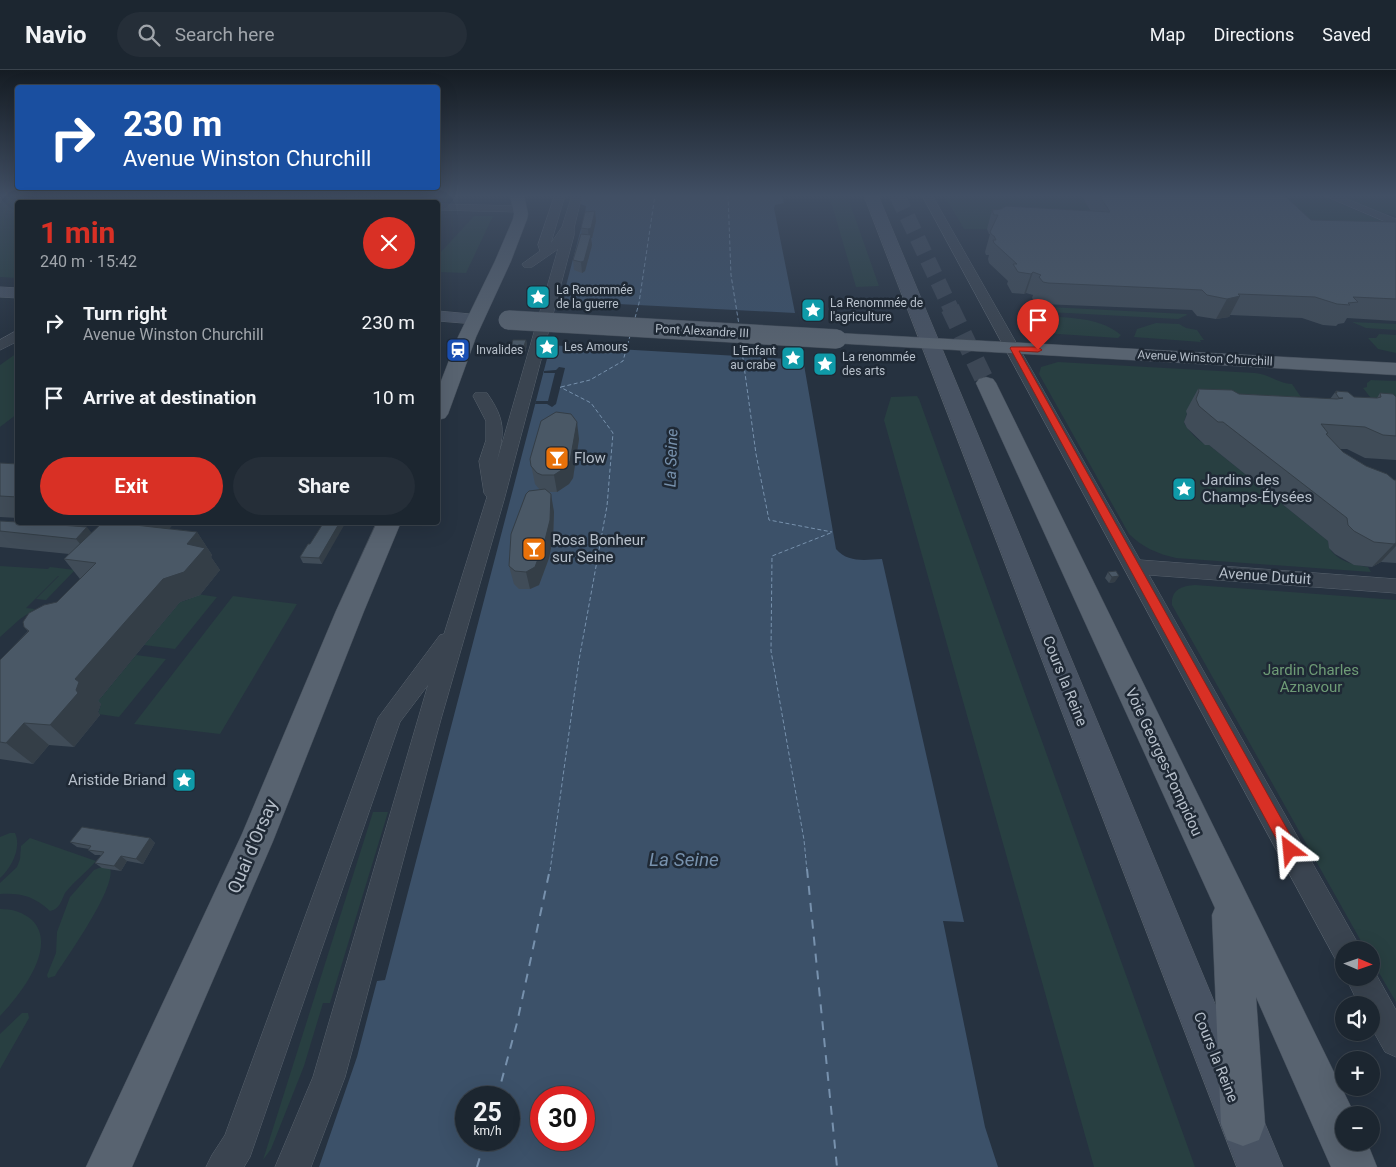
<!DOCTYPE html>
<meta charset="utf-8">
<style>
:root{--surface:#1c2630;--page:#252e38;--text:#f1f3f6;--muted:#a0a5ab;--line:#3a434c;--accent:#d93025}
body{margin:0;font-family:Roboto,sans-serif;background:var(--page);color:var(--text);height:100vh;display:flex;flex-direction:column;font-size:19px;white-space:nowrap}
*{box-sizing:border-box;margin:0}
p{font-size:16px;color:var(--muted)}
.icon{flex:none;width:28px;height:28px;fill:none;stroke:currentColor;stroke-width:2;stroke-linecap:round;stroke-linejoin:round}
.map{position:relative;flex:1;overflow:hidden}
.drawer{position:absolute;left:15px;top:130px;width:425px;height:325px;display:flex;flex-direction:column;background:var(--surface);border-radius:5px;box-shadow:0 5px 20px #0002,0 0 0 1px var(--line)}
.drawer>*{flex:none}
.hud{position:absolute;left:15px;top:15px;width:425px;height:105px;border-radius:5px;box-shadow:0 5px 20px #0002,0 0 0 1px var(--line);background:#1a4fa0;color:#fff;overflow:hidden}
.needle{width:32px;rotate:92deg}
.fabs{position:absolute;left:1335px;top:871px;display:grid;gap:10px}
.fabs a{display:grid;place-items:center;width:45px;height:45px;border-radius:50%;background:var(--surface);box-shadow:0 5px 20px #0002,0 0 0 1px var(--line);font-size:25px}
.speed{position:absolute;left:455px;top:1016px;display:flex;gap:10px;font-size:25px;font-weight:700;text-align:center}
.speed>*{display:grid;place-content:center;width:65px;height:65px;border-radius:50%;background:var(--surface);box-shadow:0 5px 20px #0002,0 0 0 1px var(--line);line-height:1}
.speed small{font-size:12px;font-weight:400}
.speed .limit{border:8px solid #d22;background:#fff;color:#111}
.pin{position:absolute;display:grid;place-items:center;width:42px;height:42px;color:#fff;margin:-51px -21px;border-radius:50% 50% 50% 0;rotate:-45deg;box-shadow:0 0 5px #0007}
.pin .icon{rotate:45deg}
.me{position:absolute;width:55px;margin:-28px;rotate:331deg;stroke-linejoin:round;filter:drop-shadow(0 0 4px #0008)}
.turn{display:flex;align-items:center;gap:18px;height:105px;padding:0 25px;font-size:22px}
.turn .icon{width:65px;height:65px;stroke-width:2.5}
.turn b{display:block;font-size:35px;line-height:42px}
.round{display:grid;place-items:center;flex:none;width:52px;height:52px;border-radius:26px;background:var(--page)}
.summary{display:flex;align-items:center;justify-content:space-between;height:85px;padding:0 25px}
h1{font-size:30px;font-weight:700;line-height:38px;color:var(--accent)}
.action{display:flex;gap:10px;margin-top:auto;padding:10px 25px}
.action a{flex:1;height:58px;border-radius:30px;background:var(--accent);color:#fff;font-size:20px;font-weight:700;line-height:58px;text-align:center}
.action a+a{background:var(--page);color:var(--text)}
ul{padding:0;list-style:none}
li{display:flex;align-items:center;gap:15px;height:75px;padding:0 25px}
li div{flex:1}
li b{display:block;font-size:19px}
li em{font-style:normal}
header{display:flex;align-items:center;gap:30px;box-sizing:border-box;height:70px;padding:0 25px;background:var(--surface);border-bottom:1px solid var(--line)}
header strong{font-size:24px}
nav{display:flex;gap:28px;margin-inline-start:auto;font-size:18px}
.search{width:350px;height:45px;background:var(--page);display:flex;align-items:center;gap:12px;box-sizing:border-box;padding:0 18px;border-radius:28px;color:var(--muted);font-size:19px}
.map>svg:first-child{display:block}
</style>
<header>
<strong>Navio</strong>
<div class="search"><svg class="icon" aria-label="search" viewBox="0 0 24 24"><circle cx="10" cy="10" r="6"/><path d="M15 15l6 6"/></svg>Search here</div>
<nav><a>Map</a><a>Directions</a><a>Saved</a></nav>
</header>
<div class="map">
<svg width="1396" height="1097" viewBox="0 0 1396 1097">
<rect width="100%" height="100%" fill="#263240"/>
<path fill="#283f41" d="M10 125H80L192 130 188 132H18L17 208 0 207V130Z
M829 125H847L879 216 856 217Z
M944 125H1079L1082 126 1102 160 964 159Z
M1319 125 1396 157 1300 169 1257 126Z
M1335 125H1396V146L1371 140Z
M474 146H493L466 203 438 202V183H440Z
M1029 236 1186 244 1187 245 1178 249 1030 241 1025 238Z
M1027 246C1058 248 1096 244 1121 265L1118 268 1044 263 1031 257 1024 248Z
M1352 252 1396 254V260L1366 258Z
M1156 253 1179 254 1186 258 1197 260 1204 270H1200L1201 272 1134 267 1137 259Z
M1379 264 1396 265V283L1378 279 1368 268H1376Z
M17 283V344L0 357V295Z
M1058 292 1255 303C1268 304 1278 313 1292 314L1318 352 1187 343 1184 353C1189 361 1200 374 1209 375L1328 471C1329 489 1353 495 1368 497L1371 502 1176 488C1158 484 1142 477 1129 464L1039 304 1041 297Z
M1371 310 1396 311V356H1393L1363 318 1367 317V313Z
M917 326 919 329 1195 1097H1094L884 350 891 327Z
M0 496 48 499 50 497 75 500 46 530 36 529 59 506H58L26 538 35 539 20 549 0 567Z
M1195 515 1396 530V932L1371 889V880H1366L1172 535C1171 520 1181 516 1195 515Z
M197 524 217 527 175 579 144 575 180 532 187 530Z
M233 526 297 534 220 664 134 654Z
M136 585 166 589 119 647 98 644 101 634 98 631Z
M373 742H388L330 933H323L304 996 271 1079 263 1090Z
M10 763H15C22 778 11 798 0 808V767Z
M30 768 96 791C87 802 74 811 65 823 61 831 60 839 50 841 33 826 22 823 0 824V813L17 797 20 789 21 776Z
M104 796 110 798C117 817 67 887 55 906L48 908 47 905 56 883 57 862 70 827 94 800Z
M0 839C12 839 23 842 32 850 59 877 19 926 0 946Z
M22 943H28L29 948 0 999V964Z"/>
<path fill="#3c5169" fill-rule="evenodd" d="M583 125H782L784 133 775 135 774 138 795 243 836 479C848 493 865 490 882 489L964 852 943 851 985 1057 998 1097H319L357 987 377 911 385 910 585 143 586 136 580 134ZM466 1028H509V1070H466ZM541 1028H584V1070H541Z"/>
<path fill="#263240" d="M560 231 795 243V241H797L806 290 548 275Z
M559 297 565 298 556 334 552 337 547 334H535L536 331H548L555 303H544V301L556 300Z"/>
<g fill="none" stroke-linecap="round" stroke-linejoin="round">
<path stroke="#7791ad" stroke-width="1" stroke-dasharray="4 2.5" stroke-linecap="butt" d="M728 125 731 205 739 255
M635 248 639 233 655 125
M741 274 756 384 769 450 832 462
M561 317 590 310 623 291 630 266
M550 801 579 590 607 436 613 363 591 333 560 317
M807 801 804 770 771 581 772 486 833 462"/>
<path stroke="#7791ad" stroke-width="2" stroke-dasharray="9 8" stroke-linecap="butt" d="M807 799 837 1097
M497 1028 517 953 550 799
M477 1097 485 1070"/>
<path stroke="#3c4755" stroke-width="16" stroke-dasharray="16 8" stroke-linecap="butt" d="M897 125 951 239"/>
<path stroke="#3c4755" stroke-width="19" stroke-dasharray="19 10" stroke-linecap="butt" d="M950 238 986 313"/>
<g stroke="#58626d" stroke-width="1">
<path id="street" d="M156 125H242L336 129 341 132H269L161 128Z
M555 125H565L551 173 562 157 572 125H582L574 158V165L504 430 441 649 345 1007 311 1097H275L313 1007 428 615 400 652 250 1087 244 1097H206L212 1085 225 1065 378 648 440 565 444 564 487 427 484 423 479 391 486 370V351L473 326 475 323H487C505 349 505 361 497 391L558 179 532 197H524L522 194 540 181 538 175Z
M922 125H932L1140 490 1396 509V523L1149 505 1356 870 1361 880H1344V894L1336 890Z
M1323 125H1337L1396 149V156Z
M438 134 520 136 525 139 520 142 438 140Z
M18 260V271L0 280V270Z
M1372 897 1396 940V987L1385 982 1371 957V935H1359L1346 908H1371Z"/>
</g>
<g stroke="#58626d" stroke-width="1">
<path id="secondary" d="M864 125H878L1283 1097H1237Z
M0 217 18 218V228L0 227Z
M438 241 481 245 484 249 481 253 475 254 438 251Z"/>
</g>
<g stroke="#434d59" stroke-width="1">
<path id="primary" d="M510 125H524L528 144 527 149 511 191 476 267 448 344 445 348 438 350V319L458 267 495 191 513 149 514 144Z
M837 263 1396 293V305L831 273 828 269 831 265Z
M986 307 993 309 996 313 1355 1045H1344V1072H1367L1377 1097H1331L1256 927 1265 1054 1259 1070 1243 1076 1227 1070 1221 1054 1212 845 1215 838 976 313 979 309Z
M377 452H401L364 541 273 771 132 1097H86L242 764 336 541Z"/>
</g>
<use href="#street" fill="#3a4450" fill-rule="evenodd"/>
<use href="#secondary" fill="#485363" fill-rule="evenodd"/>
<use href="#primary" fill="#586370" fill-rule="evenodd"/>
<g stroke="#434d59" stroke-width="20" stroke-linecap="butt">
<path id="primary-bridge" d="M508 250 837 269"/>
</g>
<use href="#primary-bridge" stroke="#586370" stroke-width="19"/>
</g>
<path fill="#404c58" d="M303 125H314L313 127 303 126Z
M330 125H360L359 127H374L375 132H340L345 128 331 127Z
M381 125H449L447 128H438L434 132 382 129Z
M1051 125H1286H1284L1311 150 1396 152V251L1347 248 1344 253 1338 254 1336 256 1323 255 1302 248 1230 245 1229 247 1216 249 1197 246 1192 240 1041 234 1036 233 1032 228 1033 225 1026 223 1024 224 1012 223 1007 214 1008 211 989 193 988 189 989 185H986L985 182 990 164H989L987 159 992 140H1090L1081 125Z
M596 151 592 168H591L592 175 585 201 582 203 574 200 573 190 582 164 581 158Z
M543 218 544 224 542 230H530L529 225Z
M807 232 821 238 820 243H807L806 237Z
M526 270 527 275 525 282H512L511 276Z
M818 286 833 293 832 299 818 298 817 291Z
M1198 319 1239 324 1330 329 1336 321 1354 327 1377 328 1380 323 1396 327V390L1365 388 1347 379H1340L1343 382 1366 396 1394 410H1396V493L1381 492 1372 497 1354 495 1335 484 1329 478 1328 471 1209 375H1205L1187 358 1184 352 1187 344 1186 341Z
M579 369 573 408 569 414 557 422H549L554 442 553 468 549 488 539 515 530 519H519L514 514 509 496 540 420 535 414 530 389Z
M0 393 18 394V448L0 447Z
M0 451 92 463 100 456 64 452H175L169 459 197 462 212 485 211 487 220 500 200 525 180 532 144 575 98 631 101 634 98 642 100 645 74 677 49 675 33 694 0 689V590L28 561 24 557 57 532 80 509 64 489 69 484 0 477Z
M324 452 322 494 303 493 300 487 310 474Z
M1108 502 1115 512 1109 513 1105 508Z
M150 768 155 773 143 794 127 791 121 801 102 798 95 793 101 785H95L88 780 89 779 77 777 70 772Z"/>
<path fill="#343e47" d="M433 125H437L438 128 434 132Z
M374 127 375 132H368Z
M595 141 596 151 592 168H591L592 175 585 201 582 203 581 192 589 169 588 159Z
M1033 202 1026 223 1024 224 1031 204Z
M543 218 544 224 542 230 541 225Z
M1240 226 1229 247 1216 249 1227 229Z
M526 270 527 275 525 282 524 276Z
M577 352 579 369 573 408 569 414 557 422 554 405Z
M551 424 554 442 553 468 549 488 539 515 530 519 526 502Z
M138 452H175L152 478 135 455Z
M340 452H346L322 494 319 488Z
M87 457 101 475 90 486 76 469Z
M197 462 212 485 211 487 220 500 200 525 180 532 144 575 98 631 101 634 98 642 100 645 74 677 50 655 76 620 75 609Z
M1396 473V476L1381 492 1372 497 1394 474Z
M1119 506 1115 512 1109 513 1112 507Z
M24 653 49 675 33 694 6 673Z
M150 768 155 773 143 794 136 789Z
M121 786 127 791 121 801 114 796Z"/>
<path fill="#4a5866" stroke="#343e47" d="M1099 125H1284L1311 150 1396 152V229L1353 227 1358 232 1348 233 1350 235 1337 234 1315 227 1238 224 1240 226 1227 229 1207 225 1202 220 1048 213 1043 212 1039 207 1041 205 1033 202 1031 204 1018 202 1013 194H1017L994 173 993 170H996L994 166 992 165 990 162 998 145H994L992 140 1001 139 1006 136 1110 142Z
M347 126 374 127 368 132H340Z
M595 141 591 158 588 159 581 158 585 142Z
M581 164 591 165 584 191 581 192 573 190Z
M543 218 541 225H529L531 220Z
M807 232H820L821 238H808Z
M513 270H526L524 276H511Z
M818 286H832L833 293H819Z
M1198 319 1232 320 1239 324 1337 329 1343 328H1339L1335 322 1337 323 1336 321 1348 322 1354 327 1377 328 1381 327 1380 323 1393 324 1396 327V366L1383 365 1365 357 1321 354 1328 363 1326 364 1343 382 1366 396 1387 404 1394 410H1396V473L1394 474 1374 472 1354 461 1348 455 1347 448 1223 352H1218L1199 336 1196 329 1199 321Z
M556 342 571 344 577 352 570 391 566 397 554 405H542L537 403 531 396 530 389 541 351Z
M0 393 18 394V427L0 426Z
M545 419 551 424 550 450 545 470 535 497 526 502 515 501 509 496 511 464 526 424 529 421Z
M0 451 18 452 87 457 76 469 0 461Z
M103 452H138L135 455 197 462 187 474 205 478 184 502 163 509 125 552 75 609 79 612 76 620 78 623 50 655 24 653 6 673 0 672V590L29 561 24 557 23 552 29 543 44 535 57 532 96 493 64 489Z
M324 452H340L319 488 300 487 308 474H310Z
M1116 501 1119 506 1112 507 1108 502Z
M82 757 150 768 136 789 121 786 114 796 95 793 104 782 88 780 91 776 70 772Z"/>
<linearGradient id="sky" x2="0" y2="1"><stop stop-color="#151c23"/><stop offset="0.45" stop-color="#414f64"/><stop offset="1" stop-color="#414f64" stop-opacity="0"/></linearGradient>
<rect width="1396" height="279" fill="url(#sky)"/>
<path fill="#d93025" stroke="#8d1f18" d="M1011 277H1038L1042 280 1038 282 1019 281 1296 775 1298 780 1296 785 1290 787 1285 785 1010 278Z"/>
<defs>
<g id="sight-square" transform="scale(1.25)"><rect x="-9" y="-9" width="18" height="18" rx="4" fill="#0f9aa8" stroke="#1f2935"/><path d="M0-6L1.8-2.2L6-1.7L2.9 1.2L3.7 5.4L0 3.3L-3.7 5.4L-2.9 1.2L-6-1.7L-1.8-2.2Z" fill="#fff"/></g>
<g id="station-square" transform="scale(1.25)"><rect x="-9" y="-9" width="18" height="18" rx="4" fill="#1a4fb4" stroke="#1f2935"/><path d="M-3-6H3Q5-6 5-4V2Q5 4 3 4L4.5 6H3L1.5 4h-3L-3 6H-4.5L-3 4Q-5 4-5 2V-4Q-5-6-3-6ZM-3.5-4v3h7v-3ZM-3.5 1v1.5H-2V1ZM2 1v1.5H3.5V1Z" fill="#fff"/></g>
<g id="bar-square" transform="scale(1.25)"><rect x="-9" y="-9" width="18" height="18" rx="4" fill="#e8710a" stroke="#1f2935"/><path d="M-6-5H6L.8 .8V4.5H3.5V6h-7V4.5H-.8V.8Z" fill="#fff"/></g>
</defs>
<g fill-rule="evenodd">
<use href="#sight-square" x="538" y="227"/>
<use href="#sight-square" x="813" y="240"/>
<use href="#sight-square" x="547" y="277"/>
<use href="#station-square" x="458" y="280"/>
<use href="#sight-square" x="793" y="288"/>
<use href="#sight-square" x="825" y="294"/>
<use href="#bar-square" x="557" y="388"/>
<use href="#sight-square" x="1184" y="419"/>
<use href="#bar-square" x="534" y="479"/>
<use href="#sight-square" x="184" y="710"/>
</g>
<g text-anchor="middle" dominant-baseline="central" stroke-width="5" stroke-linejoin="round" paint-order="stroke">
<g font-size="12" fill="#b6bfca" stroke="#1f2935" text-anchor="start">
<text x="556" y="220">La Renommée<tspan x="556" dy="14">de la guerre</tspan></text>
<text x="830" y="233">La Renommée de<tspan x="830" dy="14">l'agriculture</tspan></text>
<text x="564" y="277">Les Amours</text>
<text x="476" y="280">Invalides</text>
<text x="776" y="281" text-anchor="end">L'Enfant<tspan x="776" dy="14">au crabe</tspan></text>
<text x="842" y="287">La renommée<tspan x="842" dy="14">des arts</tspan></text>
</g>
<g font-size="12" fill="#b6bfca" stroke="#1f2935">
<text transform="translate(702 261) rotate(3)">Pont Alexandre III</text>
<text transform="translate(1205 288) rotate(3)">Avenue Winston Churchill</text>
</g>
<g font-size="15" fill="#b6bfca" stroke="#1f2935" text-anchor="start">
<text x="574" y="388">Flow</text>
<text x="1202" y="410">Jardins des<tspan x="1202" dy="17">Champs-Élysées</tspan></text>
<text x="552" y="470">Rosa Bonheur<tspan x="552" dy="17">sur Seine</tspan></text>
<text x="166" y="710" text-anchor="end">Aristide Briand</text>
</g>
<g font-size="15" fill="#b6bfca" stroke="#1f2935">
<text transform="translate(1265 506) rotate(4)">Avenue Dutuit</text>
<text transform="translate(1065 611) rotate(68)">Cours la Reine</text>
<text transform="translate(1164 692) rotate(65)">Voie Georges-Pompidou</text>
<text transform="translate(1216 987) rotate(68)">Cours la Reine</text>
</g>
<g font-size="15" fill="#6e9b76" stroke="#1f2935">
<text x="1311" y="600">Jardin Charles<tspan x="1311" dy="17">Aznavour</tspan></text>
</g>
<g font-size="16" font-style="italic" fill="#7791ad" stroke="#1f2935">
<text transform="translate(671 388) rotate(-88)">La Seine</text>
</g>
<g font-size="18" fill="#b6bfca" stroke="#1f2935">
<text transform="translate(252 776) rotate(-67)">Quai d'Orsay</text>
</g>
<g font-size="19" font-style="italic" fill="#7791ad" stroke="#1f2935">
<text x="684" y="789">La Seine</text>
</g>
</g>
</svg>
<div class="fabs">
<a><svg class="needle" viewBox="-14 -14 28 28"><path d="M0-13l5 13h-10z" fill="#e53935"/><path d="M0 13l5-13h-10z" fill="#a0a5ab"/></svg></a>
<a><svg class="icon" aria-label="sound" viewBox="0 0 24 24"><path d="M4 9h4l5-4v14l-5-4H4zM17 9q2 3 0 6"/></svg></a>
<a>+</a>
<a>−</a>
</div>
<div class="speed"><div>25<small>km/h</small></div><div class="limit">30</div></div>
<div class="pin" style="left:1038px;top:280px;background:#d93025"><svg class="icon" aria-label="arrive" viewBox="0 0 24 24"><path d="M6 21V4h12l-3 4 3 4H6"/></svg></div>
<svg class="me" style="left:1290px;top:780px" viewBox="-20 -20 40 40"><path d="M0-17L14 15 0 8-14 15z" fill="#d93025" stroke="#fff" stroke-width="4"/></svg>
<div class="hud">
<div class="turn"><svg class="icon" aria-label="right" viewBox="0 0 24 24"><path d="M7 20v-9h11M14 6l5 5-5 5"/></svg><div><b>230 m</b>Avenue Winston Churchill</div></div>
</div>
<section class="drawer">
<div class="summary"><div><h1>1 min</h1><p>240 m · 15:42</p></div><a class="round" style="background:#d93025;color:#fff"><svg class="icon" aria-label="close" viewBox="0 0 24 24"><path d="M6 6l12 12M18 6L6 18"/></svg></a></div>
<ul>
<li><svg class="icon" aria-label="right" viewBox="0 0 24 24"><path d="M7 20v-9h11M14 6l5 5-5 5"/></svg><div><b>Turn right</b><p>Avenue Winston Churchill</p></div><em>230 m</em></li>
<li><svg class="icon" aria-label="arrive" viewBox="0 0 24 24"><path d="M6 21V4h12l-3 4 3 4H6"/></svg><div><b>Arrive at destination</b></div><em>10 m</em></li>
</ul>
<div class="action"><a>Exit</a><a>Share</a></div>
</section>
</div>
